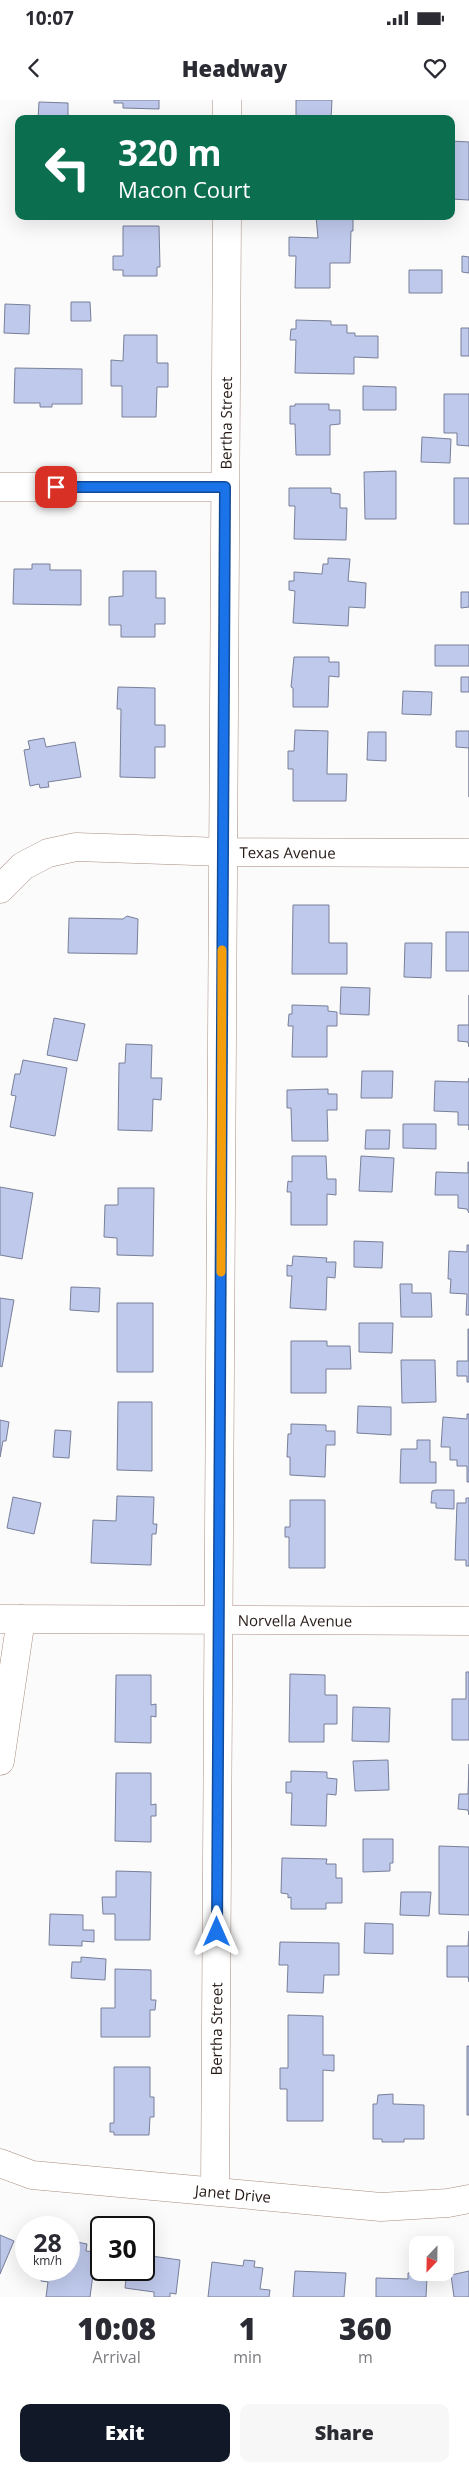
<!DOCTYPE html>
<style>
:root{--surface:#fff;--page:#f7f7f7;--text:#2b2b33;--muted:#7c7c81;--accent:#111827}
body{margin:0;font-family:"Open Sans",sans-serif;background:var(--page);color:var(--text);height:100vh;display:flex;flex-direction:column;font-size:19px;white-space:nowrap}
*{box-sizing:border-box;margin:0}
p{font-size:16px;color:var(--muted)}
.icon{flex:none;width:28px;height:28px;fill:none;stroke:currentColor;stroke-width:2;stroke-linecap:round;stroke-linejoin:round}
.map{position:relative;height:2197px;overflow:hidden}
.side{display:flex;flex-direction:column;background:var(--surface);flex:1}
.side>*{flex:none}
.top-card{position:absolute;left:15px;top:15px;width:440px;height:105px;border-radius:10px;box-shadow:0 5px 20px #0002;background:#0b6e4f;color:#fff;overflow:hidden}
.needle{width:32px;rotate:202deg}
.buttons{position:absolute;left:409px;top:2136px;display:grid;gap:10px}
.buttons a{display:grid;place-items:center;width:45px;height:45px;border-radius:10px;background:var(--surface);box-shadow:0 5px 20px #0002;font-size:25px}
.speed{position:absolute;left:15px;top:2116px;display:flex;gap:10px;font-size:25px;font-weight:700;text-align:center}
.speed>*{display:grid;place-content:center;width:65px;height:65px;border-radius:50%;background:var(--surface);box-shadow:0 5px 20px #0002;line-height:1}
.speed small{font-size:12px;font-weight:400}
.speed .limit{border:2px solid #111;border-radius:8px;background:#fff;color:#111}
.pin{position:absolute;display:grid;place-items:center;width:42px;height:42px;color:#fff;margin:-21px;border-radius:10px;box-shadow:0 2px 8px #0006}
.me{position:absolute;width:55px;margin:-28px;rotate:0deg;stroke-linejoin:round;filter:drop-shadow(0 0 4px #0008)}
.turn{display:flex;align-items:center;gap:18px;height:105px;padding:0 20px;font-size:22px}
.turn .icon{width:65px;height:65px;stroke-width:2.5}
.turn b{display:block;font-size:35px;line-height:42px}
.eta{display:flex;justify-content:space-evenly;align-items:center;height:85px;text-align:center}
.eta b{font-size:30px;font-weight:800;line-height:35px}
.cta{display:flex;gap:10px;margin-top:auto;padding:10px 20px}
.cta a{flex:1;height:58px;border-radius:10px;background:var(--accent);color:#fff;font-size:20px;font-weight:800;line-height:58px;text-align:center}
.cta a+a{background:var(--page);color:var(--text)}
.status{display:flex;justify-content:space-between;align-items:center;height:35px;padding:0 25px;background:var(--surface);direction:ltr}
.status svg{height:14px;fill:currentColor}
header{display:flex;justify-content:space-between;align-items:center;height:65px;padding:0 20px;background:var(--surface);font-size:22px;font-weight:800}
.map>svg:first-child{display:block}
</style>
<div class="status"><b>10:07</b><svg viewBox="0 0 49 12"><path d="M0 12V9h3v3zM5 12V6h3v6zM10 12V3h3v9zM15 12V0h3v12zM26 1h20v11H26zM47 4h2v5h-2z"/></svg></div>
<header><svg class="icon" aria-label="back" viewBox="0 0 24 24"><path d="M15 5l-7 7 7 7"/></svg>Headway<svg class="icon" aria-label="heart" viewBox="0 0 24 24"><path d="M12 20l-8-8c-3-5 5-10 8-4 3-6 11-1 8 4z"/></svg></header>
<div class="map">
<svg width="469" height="2197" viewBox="0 0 469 2197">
<rect width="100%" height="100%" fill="#fbfbfb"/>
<path fill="#bfc9ec" stroke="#787f99" d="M114 0H159V9L123 8V3H114Z
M296 0H332L331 19H296Z
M39 2 68 3V19H38Z
M451 41 469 42V100L451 99Z
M316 116H353V131H351L350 163H330V188H295L296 156H289V137L318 138Z
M123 126H159L160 167H157V176H123V170H113V156H123Z
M462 156 469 157V173L462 172Z
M409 170H442V193H409Z
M71 202H90L91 221H71Z
M5 204 30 205 29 234 4 233Z
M296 220 331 221V225H347V233H355V236H378V258L354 257V274L295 273 296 240H290L291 229H296Z
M461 228H469V256H461Z
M124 235H157V263H168V287H157L156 317H122V286H111V260L123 261Z
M15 268 82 269V304H52V307H40V303H14Z
M363 286 396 287V310H363Z
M444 294H469V346L457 345V333H444Z
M295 304H329V310H340V324L330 325V355H296L295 324H290V306H295Z
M422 337 451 339 450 363 421 362Z
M396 371V419H365L364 372Z
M454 378H469V424H454Z
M289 388H331V393L340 394V408H347L346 440 294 439 295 406H289Z
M328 458 350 459 348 481 366 483 365 508 349 507 348 526 293 523 295 491 289 490V481H294V472L322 474 323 464H328Z
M32 464H50V470H81V505L13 504 14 469H32Z
M123 471H156V498H165V524H155V537H121V525H109V497L123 496Z
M461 492H469V507L461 508Z
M435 545H469V566H435Z
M294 557H329V562H339V577L329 576 328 607H293V588L291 587Z
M461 577H469V592H461Z
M118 587 155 588V625H165V647H155V678L120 677 121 609H117Z
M403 591 432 592 431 615 402 614Z
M295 630 328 631 327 674H347L346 701H293V669H288V651H294Z
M456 631H469V697V648L456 647Z
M368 632H386V661L367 660Z
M44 638 46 647 75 642 81 677 48 682 49 687 40 688 39 684 30 686 24 650 30 649 28 641Z
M293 805H329V843H347V874H292Z
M127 816 138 819 137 854 68 853 69 818 123 819Z
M446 832H469V871H446Z
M405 843H432L431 878 404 877Z
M341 887 370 888 369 915 340 914Z
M469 895V947L468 942 458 941V925H469Z
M292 905 328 906V911L337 912V926H327V957H292L293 926H288L289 914H292Z
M54 918 85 924 77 961 47 955Z
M126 944 152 945 151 978H162L161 1000 153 999 152 1031 118 1030 119 963H125Z
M23 960 67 968 55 1036 10 1027 16 996 11 995 15 974H20Z
M362 971H393L392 998H361Z
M469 978V1030V1025H458V1012L434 1011 435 981 468 982Z
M328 989V994H337V1010H327L328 1041H292L291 1008H287V990Z
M403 1024H436V1049L403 1048Z
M366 1030H390L389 1049H365Z
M292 1056H326L327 1079H336V1095L327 1094V1125H291V1092H287L288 1081 292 1082Z
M361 1056 394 1058 392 1092 359 1091Z
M468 1062H469V1113L467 1109 458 1108V1095H435L436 1072 468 1073Z
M0 1087 33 1093 22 1159 0 1155Z
M118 1088H154L153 1156 117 1155V1138L104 1137 105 1105H118Z
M354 1141 383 1142 382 1168 354 1167Z
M467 1145H469V1215H466L467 1194 450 1193 451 1179H448L449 1151 467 1152Z
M293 1156 327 1158 326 1162H336L335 1178 327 1177 326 1210 290 1208 292 1176H287V1165L292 1166Z
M400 1184H412V1193H431L432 1217H401Z
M71 1187 100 1188 99 1212 70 1210Z
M0 1198 14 1200 2 1267 0 1266Z
M117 1203H153V1272H117Z
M359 1223H393L392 1253 359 1252Z
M468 1229H469V1282H467V1276H457V1261H468Z
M291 1241H327V1246H350L351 1269H326V1293H291Z
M401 1260H435L436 1302 402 1303Z
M118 1302H152V1371L117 1370Z
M358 1306 391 1307V1335L357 1333Z
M467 1314H469V1382H467V1366H457V1360H450V1347H441L443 1317 467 1319Z
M0 1320 9 1322 6 1341H3L0 1357Z
M291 1324 326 1325V1331H335V1345H326L325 1377 290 1375V1357H287L288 1334H291Z
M55 1330 71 1331 69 1358 53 1357Z
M417 1340H430V1362H436V1383H400L401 1349H417Z
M436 1390H454V1409L436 1408V1403H431L432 1391Z
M117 1396 154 1397 153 1424H157L156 1434H152L151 1465 91 1463 93 1420 116 1421Z
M13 1397 41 1403 34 1434 7 1428Z
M466 1398H469V1466H466V1460H455L457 1403H466Z
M290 1400H325V1468H289V1437H285V1427H290Z
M466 1572H469V1640H452V1599H466Z
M290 1574 325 1575V1595H337V1624H324V1642H289Z
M116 1575H151V1605L156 1604V1617L151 1616V1643L115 1642Z
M353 1607 390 1608 389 1642 352 1641Z
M388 1660 389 1690 355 1691 353 1661Z
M469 1664V1715L468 1710 458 1709 459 1694H468Z
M291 1671 327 1672V1678L337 1679 336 1695 327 1694 326 1726 291 1725 292 1693H286V1682H291Z
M116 1673H151V1705L156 1704V1716H151V1742L115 1741Z
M363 1739H393V1763H390V1771L363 1772Z
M439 1746 469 1747V1815L439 1814Z
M282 1758 327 1759 326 1764H336V1778H342V1803H326V1809H291V1797L288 1798V1794L281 1793Z
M116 1771 151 1772 150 1840H115V1814H103L102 1797H116Z
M401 1792H431L429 1816 400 1815Z
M50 1814 83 1815V1830H94V1842L82 1841V1846L49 1845Z
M365 1823 393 1824V1854L364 1853Z
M469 1831V1882L468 1877H447V1846H468Z
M280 1842 339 1843V1875H324L323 1893 287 1892 288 1865H279Z
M81 1857 106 1859 105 1880 71 1878 72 1862H81Z
M115 1869 151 1870V1900H156L155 1910H150V1937H101V1908H115Z
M288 1915 323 1916V1955H334V1971L323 1970V2021H287V1989H280V1968H288Z
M467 1946H469V2015H467Z
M114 1967H150V1997H154V2017H150L149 2035H114V2032H110V2023H114Z
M393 1994V2004L424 2005V2039H404V2042H382V2039H373V2004H377L378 1995Z
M0 2135 14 2141 0 2174Z
M77 2142 87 2144 86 2151 96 2152 90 2197H46L48 2182 41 2181 42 2170H69V2148L77 2149Z
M144 2155 180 2160 176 2194 170 2193V2197H154V2192L125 2188 127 2170H144Z
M244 2160 255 2161 254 2167 263 2168 260 2189 270 2190 269 2197H208L212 2162 243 2166Z
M295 2171 346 2173 344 2197H293Z
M469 2171V2197H454L451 2175Z
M408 2173H418V2178H427L426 2197H376V2178L408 2179Z"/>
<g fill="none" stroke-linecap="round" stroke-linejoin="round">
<g stroke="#a98b80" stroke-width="29">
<g id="minor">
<path d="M227 19V0"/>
<path d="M0 387H225"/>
<path id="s1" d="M0 789 23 766 48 753 76 747 223 752 469 753"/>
<path id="s2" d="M0 1519 469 1521"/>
<path d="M0 1661 21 1519"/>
<path id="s3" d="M0 2063 32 2075 381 2107 448 2103 469 2099"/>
<path id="s4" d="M215 2091 227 116"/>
</g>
</g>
<use href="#minor" stroke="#fff" stroke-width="28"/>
</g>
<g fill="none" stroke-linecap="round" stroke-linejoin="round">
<g stroke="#114b97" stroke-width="12">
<path id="route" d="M56 387H225L217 1832"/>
</g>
<use href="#route" stroke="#1a73e8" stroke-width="9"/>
<path stroke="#f59e0b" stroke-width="9" d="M221 1172 222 850"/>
</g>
<g text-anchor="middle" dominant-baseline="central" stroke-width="4" stroke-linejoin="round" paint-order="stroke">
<g font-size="15" fill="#251915" stroke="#fff">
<text stroke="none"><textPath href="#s4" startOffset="1768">Bertha Street</textPath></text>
<text stroke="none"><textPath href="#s1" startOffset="301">Texas Avenue</textPath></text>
<text stroke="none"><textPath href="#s2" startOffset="295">Norvella Avenue</textPath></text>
<text stroke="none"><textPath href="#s4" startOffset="162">Bertha Street</textPath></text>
<text stroke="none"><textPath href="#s3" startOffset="236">Janet Drive</textPath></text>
</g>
</g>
</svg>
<div class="buttons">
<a><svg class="needle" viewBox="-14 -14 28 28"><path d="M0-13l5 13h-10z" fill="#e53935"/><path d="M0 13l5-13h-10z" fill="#7c7c81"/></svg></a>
</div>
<div class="speed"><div>28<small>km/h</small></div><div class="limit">30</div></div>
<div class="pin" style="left:56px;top:387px;background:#d93025"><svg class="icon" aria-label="arrive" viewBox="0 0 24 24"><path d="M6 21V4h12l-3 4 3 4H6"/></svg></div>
<svg class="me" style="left:217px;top:1832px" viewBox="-20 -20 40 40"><path d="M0-17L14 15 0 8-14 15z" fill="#1a73e8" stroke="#fff" stroke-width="4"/></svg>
<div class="top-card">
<div class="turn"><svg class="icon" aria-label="left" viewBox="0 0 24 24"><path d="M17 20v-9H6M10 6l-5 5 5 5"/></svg><div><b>320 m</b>Macon Court</div></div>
</div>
</div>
<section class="side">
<div class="eta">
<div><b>10:08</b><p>Arrival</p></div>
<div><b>1</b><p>min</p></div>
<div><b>360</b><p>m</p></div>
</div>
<div class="cta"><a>Exit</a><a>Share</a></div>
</section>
